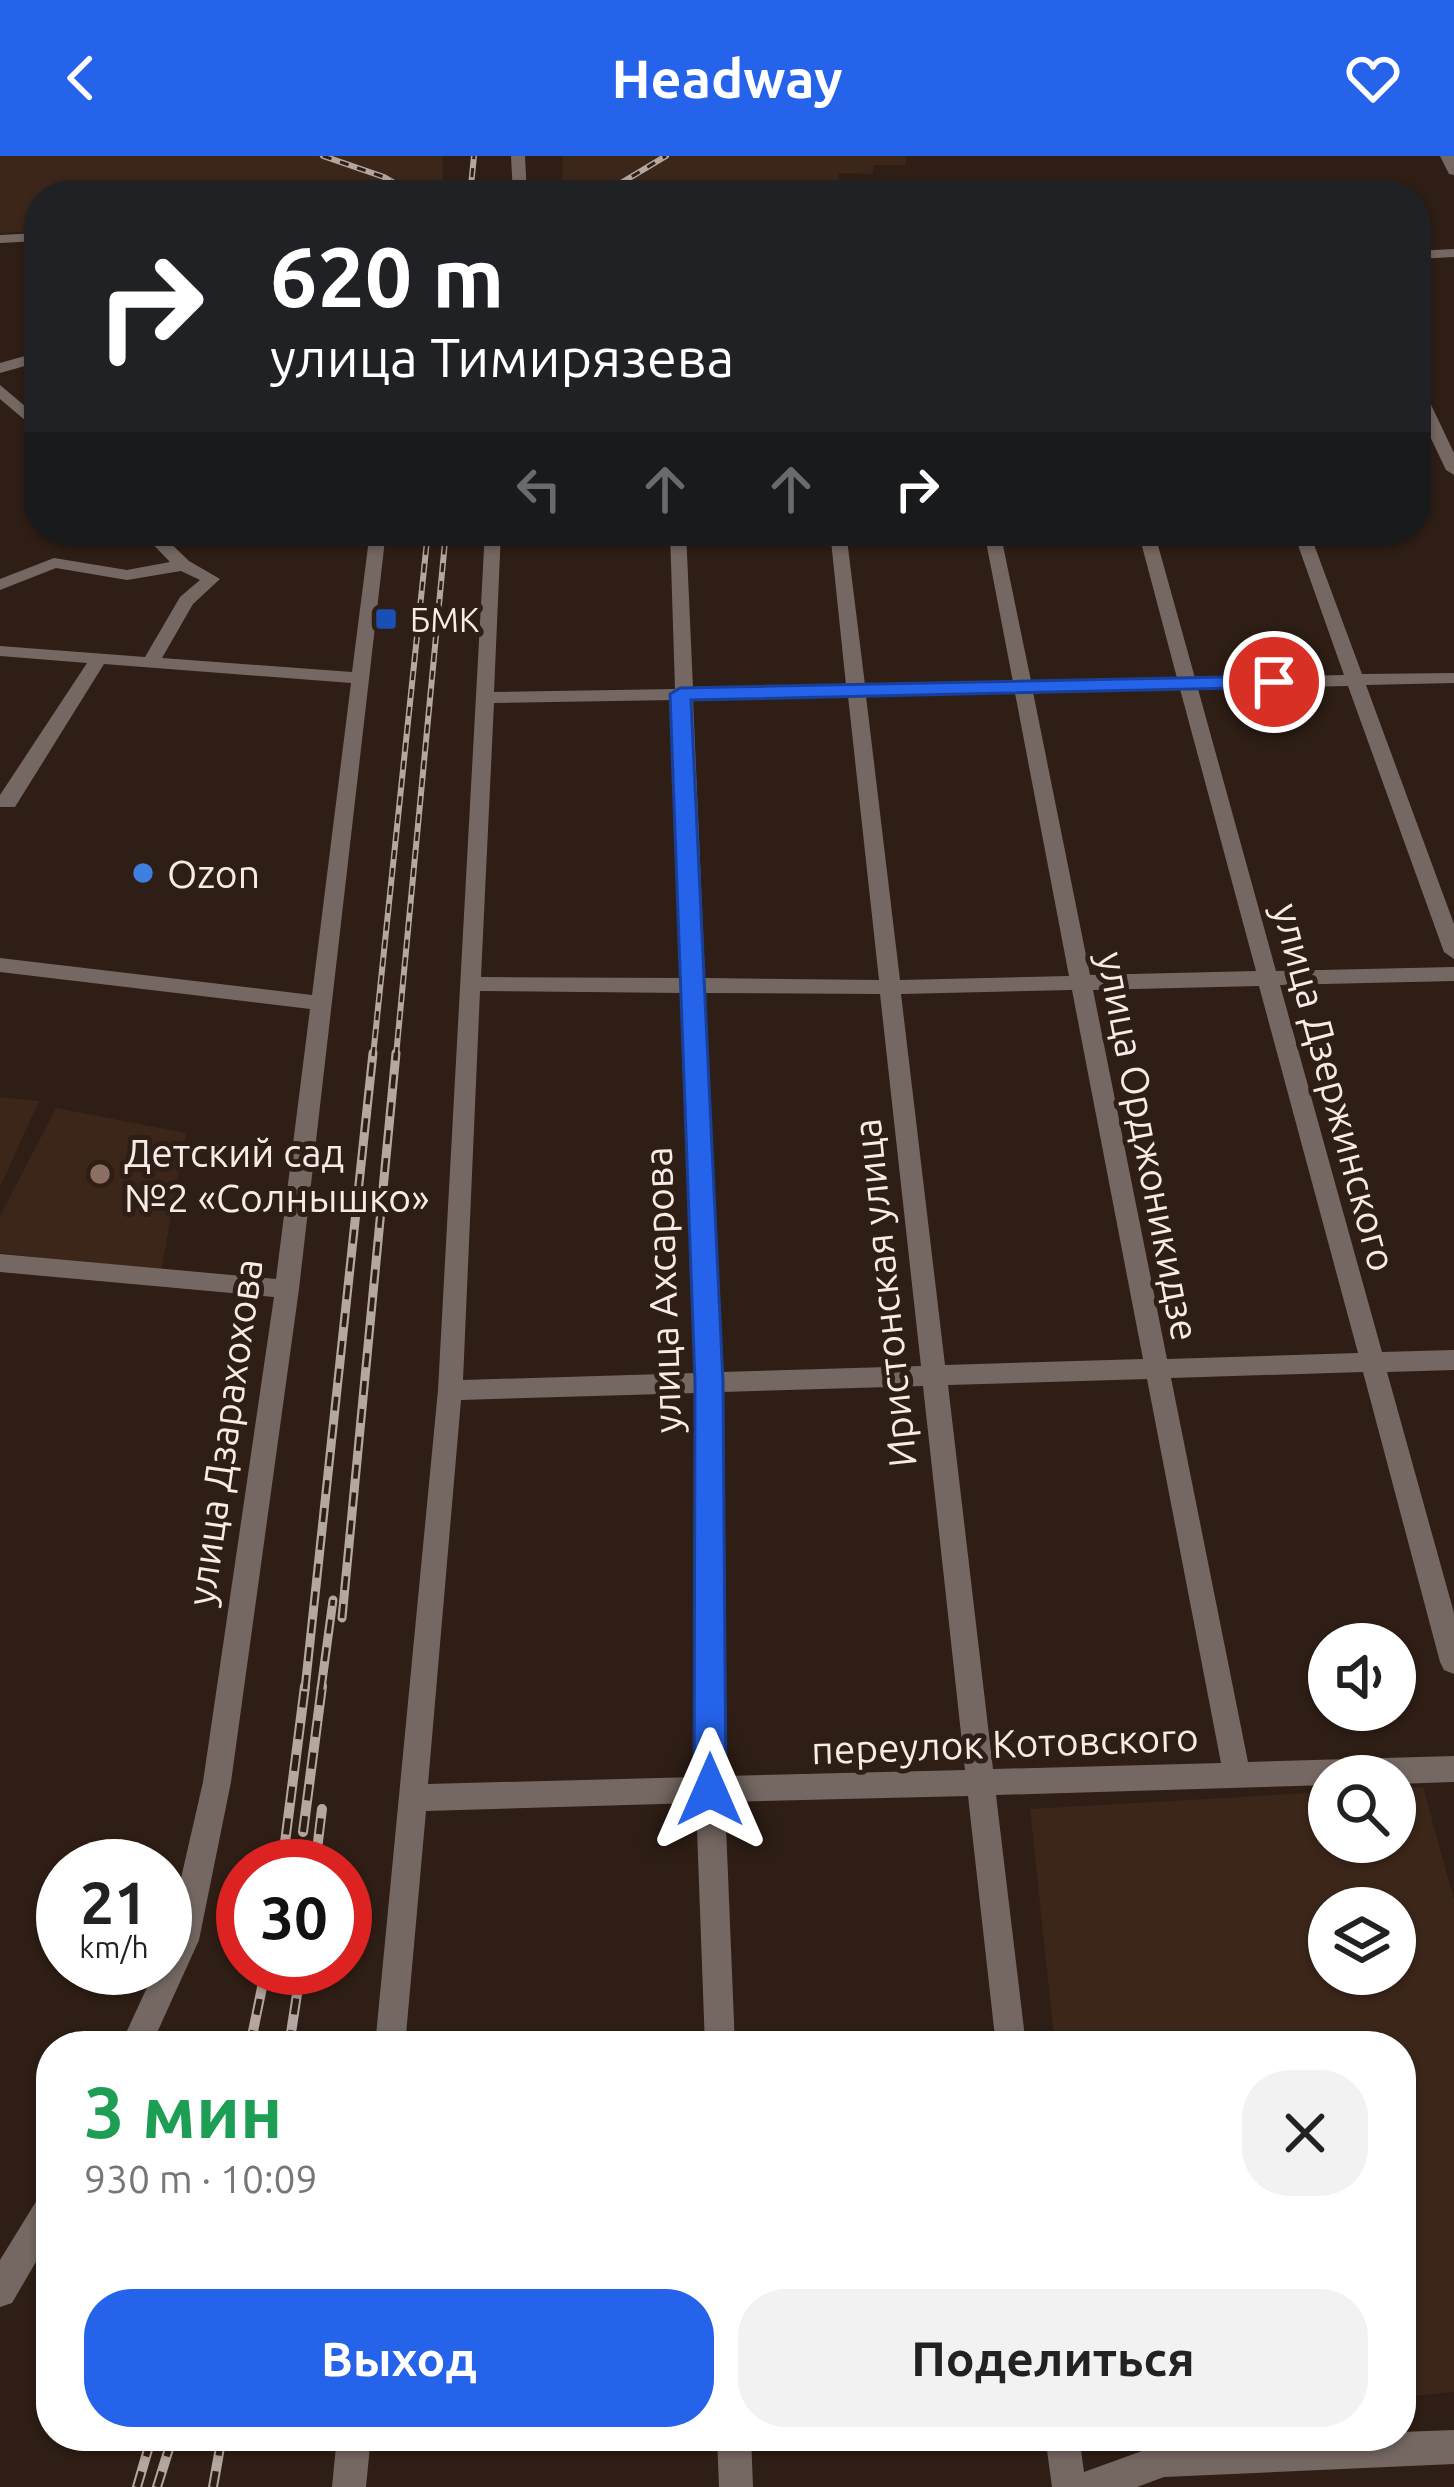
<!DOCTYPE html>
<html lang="ru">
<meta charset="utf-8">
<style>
:root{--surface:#fff;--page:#f2f2f2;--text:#222;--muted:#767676;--accent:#2563eb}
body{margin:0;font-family:Ubuntu,sans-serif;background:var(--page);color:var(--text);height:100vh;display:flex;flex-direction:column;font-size:45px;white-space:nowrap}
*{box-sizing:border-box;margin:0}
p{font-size:39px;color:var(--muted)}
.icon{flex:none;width:66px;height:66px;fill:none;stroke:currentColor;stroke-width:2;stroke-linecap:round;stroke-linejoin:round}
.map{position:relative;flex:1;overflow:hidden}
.sheet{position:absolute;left:36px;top:1875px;width:1380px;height:420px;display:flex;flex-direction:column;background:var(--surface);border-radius:48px;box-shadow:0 3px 9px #0004}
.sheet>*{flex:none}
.top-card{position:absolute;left:24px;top:24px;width:1407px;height:366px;border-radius:48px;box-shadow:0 3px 9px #0004;background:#202124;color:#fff;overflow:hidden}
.buttons{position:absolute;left:1308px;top:1467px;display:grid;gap:24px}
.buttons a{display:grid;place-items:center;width:108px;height:108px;border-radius:50%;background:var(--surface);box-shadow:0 3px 9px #0004;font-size:60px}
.speed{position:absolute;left:36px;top:1683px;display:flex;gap:24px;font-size:60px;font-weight:700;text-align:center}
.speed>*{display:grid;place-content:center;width:156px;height:156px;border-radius:50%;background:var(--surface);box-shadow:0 3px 9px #0004;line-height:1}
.speed small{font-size:30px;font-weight:400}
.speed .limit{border:18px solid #d22;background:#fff;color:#111}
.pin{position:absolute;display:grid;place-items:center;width:102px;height:102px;color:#fff;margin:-51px;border:6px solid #fff;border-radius:50%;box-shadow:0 3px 12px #0007}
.me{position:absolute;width:132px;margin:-66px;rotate:0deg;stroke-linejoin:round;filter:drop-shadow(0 0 9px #0008)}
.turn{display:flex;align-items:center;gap:42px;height:252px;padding:0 48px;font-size:54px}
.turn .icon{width:156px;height:156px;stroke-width:2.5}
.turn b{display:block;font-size:84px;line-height:102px}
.lanes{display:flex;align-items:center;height:114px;padding:0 48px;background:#0003;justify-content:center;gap:60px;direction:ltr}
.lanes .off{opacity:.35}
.round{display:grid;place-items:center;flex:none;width:126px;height:126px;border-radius:48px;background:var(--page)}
.head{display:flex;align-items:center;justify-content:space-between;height:204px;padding:0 48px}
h1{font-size:72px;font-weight:700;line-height:90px;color:#1e9e55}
.primary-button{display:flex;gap:24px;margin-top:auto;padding:24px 48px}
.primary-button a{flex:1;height:138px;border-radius:48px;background:var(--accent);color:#fff;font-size:48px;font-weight:700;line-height:138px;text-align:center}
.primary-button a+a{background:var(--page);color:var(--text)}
header{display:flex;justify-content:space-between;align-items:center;height:156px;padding:0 48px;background:var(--accent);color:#fff;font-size:54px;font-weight:700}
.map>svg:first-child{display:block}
</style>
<header><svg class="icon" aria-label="back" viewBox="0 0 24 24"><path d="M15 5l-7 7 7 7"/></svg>Headway<svg class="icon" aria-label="heart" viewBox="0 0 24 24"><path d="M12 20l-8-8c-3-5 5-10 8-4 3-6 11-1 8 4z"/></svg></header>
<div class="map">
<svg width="1454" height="2331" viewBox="0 0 1454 2331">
<rect width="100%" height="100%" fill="#2e1e15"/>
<path fill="#3c261a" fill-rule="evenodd" d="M0 0H442L444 39H39V75L0 77Z
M563 0H905L906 9H873V18L839 17 840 37 829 39H561Z
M0 941 39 945 0 1031Z
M56 952 186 977 161 1116 0 1097V1060Z
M1423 1631 1454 1744V2236L1401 2241V1890H1055L1030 1653 1329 1636V1686H1395V1633ZM1395 1752V1818H1329V1752Z"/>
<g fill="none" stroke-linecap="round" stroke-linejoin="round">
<path fill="#756862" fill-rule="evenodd" d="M511 0H525L527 39H513Z
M1440 0H1454V19L1449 18Z
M39 77V85L0 87V79Z
M1454 93V101L1416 103V95Z
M39 196V206L0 217V207Z
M0 229 39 262V276L0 243Z
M1416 229 1424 234 1454 297V319L1446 314 1416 251Z
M140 375H158L189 405 220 423 193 448 162 502 352 516 370 375H386L299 1133 231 1626 199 1784 151 1890H120L156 1812H165V1792L203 1626 274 1141 0 1116V1098L276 1123 310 853 0 816V802L312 839 351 527 104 508 15 651H0V639L87 507 0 500V490L145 501 180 441 200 424 181 415 127 424 56 412 0 434V423L54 402 127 414 170 406Z
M485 375H501L494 536 675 533 670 375H686L693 532 846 529 830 375H846L865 529 1013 526 984 375H1000L1031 525 1177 522 1138 375H1154L1195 522 1344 519 1293 375H1309L1362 518 1454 517V527L1366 529 1454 768V803L1444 796 1348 530 1198 533 1276 815 1454 811V825L1280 829 1382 1196 1454 1194V1214L1387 1216 1454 1457V1518L1444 1514 1440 1506 1363 1216 1171 1222 1248 1606 1454 1600V1626L1395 1628V1620H1329V1629L996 1639 1026 1890H996L968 1640 725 1646 735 1890H705L696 1647 426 1655 405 1890H375L438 1234ZM1180 533 1256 815 1090 819 1033 536ZM1015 537 1069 820 900 824 866 540ZM848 540 879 824 705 822 693 543ZM675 544 684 822 481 821 494 547ZM1259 830 1358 1197 1167 1203 1093 834ZM1072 834 1143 1203 945 1209 901 838ZM480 835 684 837 696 1217 463 1224ZM705 837 880 838 921 1210 721 1216ZM1147 1223 1221 1607 993 1613 948 1229ZM923 1230 965 1614 724 1620 721 1236ZM697 1237 696 1621 428 1628 461 1244Z
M51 2034V2080L12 2147 0 2151V2104L40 2039Z
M1454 2274V2308L1164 2321 1137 2331H1052L1045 2280H1079L1084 2316 1164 2287 1401 2280V2276Z
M337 2280H371L366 2331H332Z
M717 2280H751L753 2331H719Z"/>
<g stroke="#b4a7a0" stroke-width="6">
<path id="rail-far2" d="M323 0 384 21 415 39
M470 39 474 0
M601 39 666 0
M373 900 428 375
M396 900 446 375"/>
</g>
<g stroke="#b4a7a0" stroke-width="9">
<path id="rail-far1" d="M342 1462 396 897
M305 1533 373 897
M321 1533 333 1444"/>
</g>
<g stroke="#b4a7a0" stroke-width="10">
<path id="rail" d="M303 1676 322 1530
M282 1710 305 1530
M315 1710 322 1653
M250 1890 266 1812
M289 1890 301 1812
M137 2331 152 2280
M157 2331 173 2280
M213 2331 222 2280"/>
</g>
<use href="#rail-far2" stroke="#2e1e15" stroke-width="3" stroke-dasharray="9" stroke-linecap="butt"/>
<use href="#rail-far1" stroke="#2e1e15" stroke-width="4.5" stroke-dasharray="14" stroke-linecap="butt"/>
<use href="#rail" stroke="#2e1e15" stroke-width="6" stroke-dasharray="16" stroke-linecap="butt"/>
</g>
<path fill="#2563eb" stroke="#184099" stroke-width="3" d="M1274 520 1284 526 1281 531 691 544 723 1226 726 1634 722 1645 710 1649 699 1645 694 1634 695 1226 670 538 680 532Z"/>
<rect fill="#1a4fb4" stroke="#2e1e15" stroke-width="4.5" x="374" y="451" width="24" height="24" rx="6"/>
<circle fill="#3f7fe0" stroke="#2e1e15" stroke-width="4.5" cx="143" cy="717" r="12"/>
<circle fill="#8d6e63" stroke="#2e1e15" stroke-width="4.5" cx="100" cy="1018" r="12"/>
<g text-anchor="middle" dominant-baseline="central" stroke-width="10" stroke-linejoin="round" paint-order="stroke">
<g font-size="33" fill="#f7ebe5" stroke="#2e1e15" text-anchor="start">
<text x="410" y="463">БМК</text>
</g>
<g font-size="39" fill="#f7ebe5" stroke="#2e1e15" text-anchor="start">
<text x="167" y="717">Ozon</text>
<text x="124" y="996">Детский сад<tspan x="124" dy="45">№2 «Солнышко»</tspan></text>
</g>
<g font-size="39" fill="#f7ebe5" stroke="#2e1e15">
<text transform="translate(1335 931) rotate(75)">улица Дзержинского</text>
<text transform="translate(1149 990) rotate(79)">улица Орджоникидзе</text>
<text transform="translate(662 1134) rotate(-92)">улица Ахсарова</text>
<text transform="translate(884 1137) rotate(-96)">Иристонская улица</text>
<text transform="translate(224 1276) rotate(-82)">улица Дзарахохова</text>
<text transform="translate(1005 1587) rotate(-2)">переулок Котовского</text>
</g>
</g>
</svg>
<div class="buttons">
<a><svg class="icon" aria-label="sound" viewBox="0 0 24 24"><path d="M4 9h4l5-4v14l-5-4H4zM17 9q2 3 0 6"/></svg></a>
<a><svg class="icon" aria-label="search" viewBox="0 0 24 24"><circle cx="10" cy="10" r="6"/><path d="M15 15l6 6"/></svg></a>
<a><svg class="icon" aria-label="layers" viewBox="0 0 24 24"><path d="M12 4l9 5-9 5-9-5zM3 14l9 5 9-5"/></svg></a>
</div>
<div class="speed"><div>21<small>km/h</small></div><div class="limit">30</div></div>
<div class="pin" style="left:1274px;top:526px;background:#d93025"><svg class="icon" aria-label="arrive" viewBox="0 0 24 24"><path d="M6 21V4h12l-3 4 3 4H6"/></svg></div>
<svg class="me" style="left:710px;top:1634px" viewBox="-20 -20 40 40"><path d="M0-17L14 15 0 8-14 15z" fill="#2563eb" stroke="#fff" stroke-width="4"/></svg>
<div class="top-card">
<div class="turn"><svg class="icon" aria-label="right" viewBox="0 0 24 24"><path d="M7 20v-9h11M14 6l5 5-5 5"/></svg><div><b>620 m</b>улица Тимирязева</div></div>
<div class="lanes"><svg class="icon off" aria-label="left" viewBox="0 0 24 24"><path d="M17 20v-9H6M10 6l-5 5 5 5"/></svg><svg class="icon off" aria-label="ahead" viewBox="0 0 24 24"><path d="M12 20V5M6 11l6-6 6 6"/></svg><svg class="icon off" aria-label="ahead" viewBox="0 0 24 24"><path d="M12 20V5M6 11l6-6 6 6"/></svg><svg class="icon" aria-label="right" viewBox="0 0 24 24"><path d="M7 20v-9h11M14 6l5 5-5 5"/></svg></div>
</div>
<section class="sheet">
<div class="head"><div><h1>3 мин</h1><p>930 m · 10:09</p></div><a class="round"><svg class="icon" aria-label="close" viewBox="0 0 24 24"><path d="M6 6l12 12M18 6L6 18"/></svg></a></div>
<div class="primary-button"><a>Выход</a><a>Поделиться</a></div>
</section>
</div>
